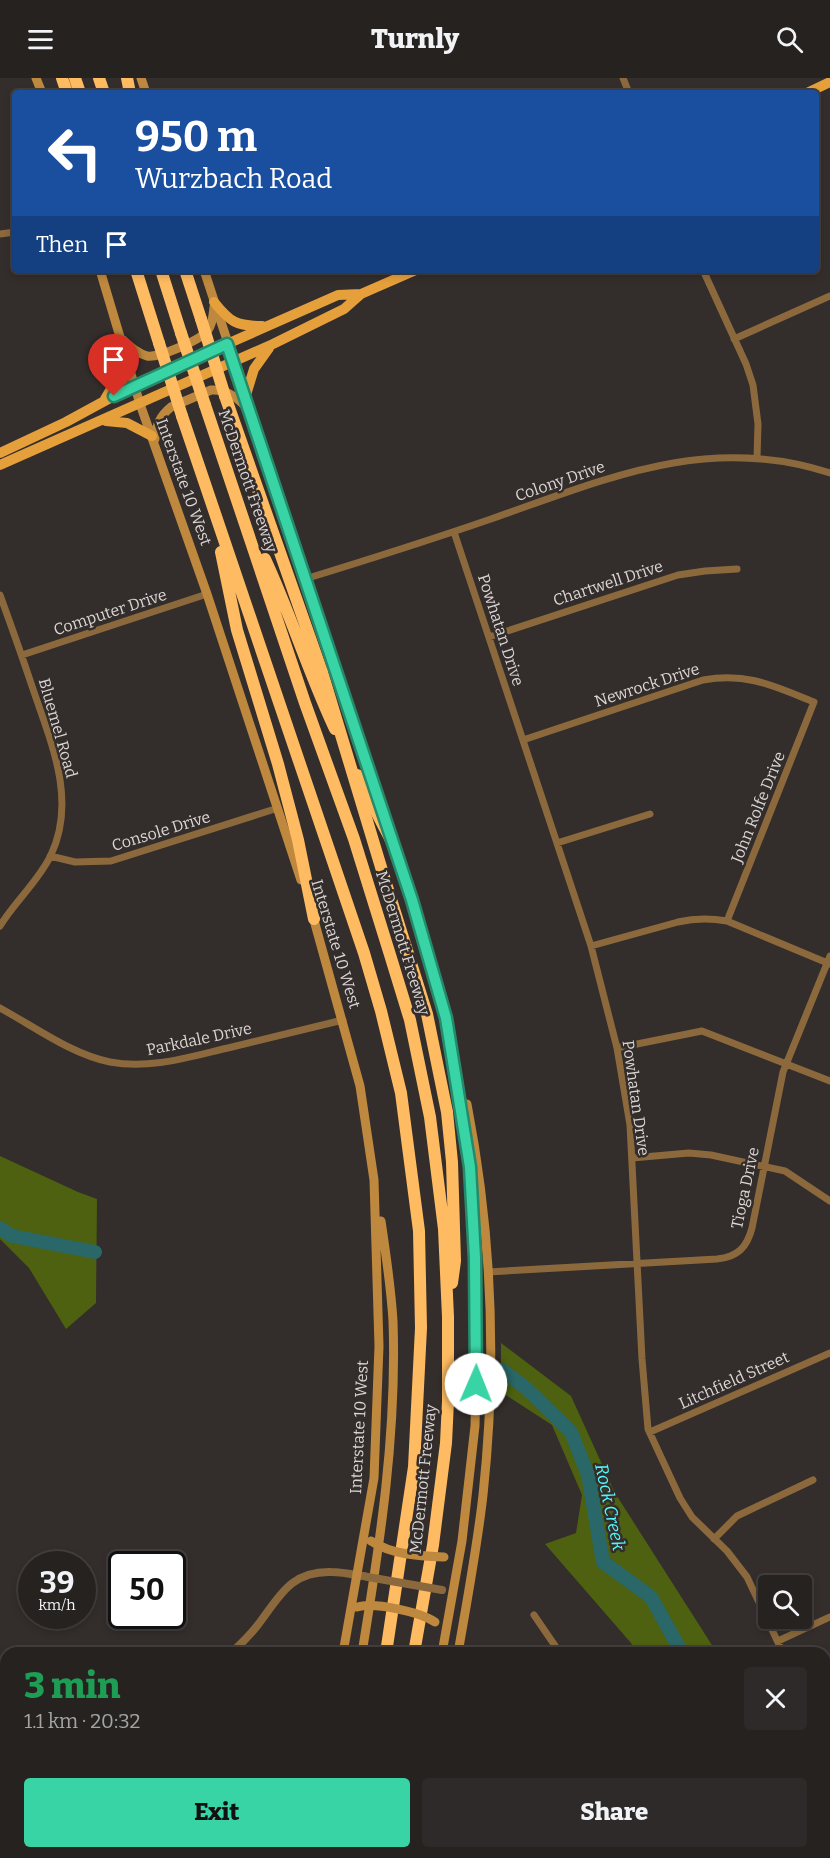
<!DOCTYPE html>
<meta charset="utf-8">
<style>
:root{--surface:#262220;--page:#2e2a29;--text:#f1f3f6;--muted:#a4a4a5;--line:#423f3e;--accent:#39d4a5}
body{margin:0;font-family:Bitter,serif;background:var(--page);color:var(--text);height:100vh;display:flex;flex-direction:column;font-size:22px;white-space:nowrap}
*{box-sizing:border-box;margin:0}
p{font-size:20px;color:var(--muted)}
.icon{flex:none;width:33px;height:33px;fill:none;stroke:currentColor;stroke-width:2;stroke-linecap:round;stroke-linejoin:round}
.map{position:relative;flex:1;overflow:hidden}
.side{position:absolute;left:0px;top:1569px;width:831px;height:212px;display:flex;flex-direction:column;background:var(--surface);border-radius:18px 18px 0 0;box-shadow:0 3px 9px #0003,0 0 0 2px var(--line)}
.side>*{flex:none}
.top-card{position:absolute;left:12px;top:12px;width:807px;height:183px;border-radius:6px;box-shadow:0 3px 9px #0003,0 0 0 2px var(--line);background:#1a4fa0;color:#fff;overflow:hidden}
.tools{position:absolute;left:758px;top:1497px;display:grid;gap:12px}
.tools a{display:grid;place-items:center;width:54px;height:54px;border-radius:6px;background:var(--surface);box-shadow:0 3px 9px #0003,0 0 0 2px var(--line);font-size:30px}
.speed{position:absolute;left:18px;top:1473px;display:flex;gap:12px;font-size:30px;font-weight:700;text-align:center}
.speed>*{display:grid;place-content:center;width:78px;height:78px;border-radius:50%;background:var(--surface);box-shadow:0 3px 9px #0003,0 0 0 2px var(--line);line-height:1}
.speed small{font-size:15px;font-weight:400}
.speed .limit{border:3px solid #111;border-radius:9px;background:#fff;color:#111}
.pin{position:absolute;display:grid;place-items:center;width:51px;height:51px;color:#fff;margin:-62px -26px;border-radius:50% 50% 50% 0;rotate:-45deg;box-shadow:0 0 6px #0007}
.pin .icon{rotate:45deg}
.me{position:absolute;width:66px;margin:-33px;rotate:1deg;stroke-linejoin:round;filter:drop-shadow(0 0 4px #0008)}
.turn{display:flex;align-items:center;gap:21px;height:126px;padding:0 24px;font-size:27px}
.turn .icon{width:78px;height:78px;stroke-width:2.5}
.turn b{display:block;font-size:42px;line-height:51px}
.then{display:flex;align-items:center;height:57px;padding:0 24px;background:#0003;gap:12px;font-size:22px}
.round{display:grid;place-items:center;flex:none;width:63px;height:63px;border-radius:6px;background:var(--page)}
.head{display:flex;align-items:center;justify-content:space-between;height:102px;padding:0 24px}
h1{font-size:36px;font-weight:800;line-height:45px;color:#1e9e55}
.button{display:flex;gap:12px;margin-top:auto;padding:12px 24px}
.button a{flex:1;height:69px;border-radius:6px;background:var(--accent);color:#111;font-size:24px;font-weight:800;line-height:69px;text-align:center}
.button a+a{background:var(--page);color:var(--text)}
header{display:flex;justify-content:space-between;align-items:center;height:78px;padding:0 24px;background:var(--surface);font-size:27px;font-weight:800}
.map>svg:first-child{display:block}
</style>
<header><svg class="icon" aria-label="menu" viewBox="0 0 24 24"><path d="M4 6h16M4 12h16M4 18h16"/></svg>Turnly<svg class="icon" aria-label="search" viewBox="0 0 24 24"><circle cx="10" cy="10" r="6"/><path d="M15 15l6 6"/></svg></header>
<div class="map">
<svg width="830" height="1780" viewBox="0 0 830 1780">
<rect width="100%" height="100%" fill="#332d2b"/>
<path fill="#4d6110" d="M0 1078 78 1114 97 1121 96 1225 66 1251 29 1190 0 1161Z
M501 1265 571 1318 615 1415 717 1575H636L631 1565 545 1466 576 1455 582 1417 552 1347 501 1314Z
M730 1775H809L811 1780H733Z"/>
<g fill="none" stroke-linecap="round" stroke-linejoin="round">
<path stroke="#296768" stroke-width="14" d="M0 1150 12 1158 95 1174
M502 1292 526 1310 571 1354 588 1397 603 1484 651 1519 682 1575
M793 1774 794 1780"/>
<path stroke="#8b693d" stroke-width="7" d="M623 0 629 15
M0 156 15 154
M703 192 746 286 753 307 758 346 757 380
M734 261 830 218
M454 454 591 868 617 970 630 1047 642 1281 648 1351 680 1420 692 1439 727 1473 747 1499 783 1575
M305 501C367 482 430 462 491 441 606 401 707 355 830 395
M0 517C12 550 24 584 35 617 53 669 76 724 51 777 38 804 15 823 0 848
M489 559 678 497 705 493 737 491
M22 577 207 516
M523 662 703 602C747 594 774 608 814 624L727 843
M557 765 650 736
M50 778 75 784 111 783 278 730
M591 868 678 844C695 840 710 840 727 843L830 886
M0 930C35 949 71 976 110 984 151 992 192 978 232 969 269 960 306 951 343 942
M617 970 702 953 830 1003
M632 1080 689 1075 711 1077 785 1093 830 1123
M488 1194 717 1181C738 1179 747 1169 752 1150L783 994 830 878
M650 1354 830 1275
M714 1461 737 1438 813 1402
M534 1537 560 1575
M778 1563 830 1539
M825 1669 830 1680
M542 1774 545 1780
M659 1774 662 1780"/>
<path stroke="#8b693d" stroke-width="8" d="M231 1575C240 1567 249 1558 257 1548 279 1520 289 1493 331 1494 343 1494 356 1497 368 1499
M0 1669H6"/>
<path stroke="#be883e" stroke-width="9" d="M36 0 42 15
M141 0 146 15
M100 192 140 326 207 516 301 802
M204 192 384 740
M123 262C130 269 137 275 147 278 159 280 201 262 208 252 213 245 213 237 214 229
M155 361C156 347 160 338 171 329L211 312C226 311 237 319 246 329
M390 759 412 822 446 940 470 1089 477 1250 475 1348 462 1463 442 1575
M312 835 360 1008 374 1102 379 1268 374 1400 343 1575
M362 1575C380 1465 397 1355 393 1243 391 1209 386 1176 381 1143
M458 1575C467 1523 477 1470 483 1417 497 1287 492 1155 467 1026
M307 1780 308 1774
M418 1780 421 1774"/>
<path stroke="#e6a03b" stroke-width="10" d="M807 15 830 4
M214 224C230 244 236 248 262 248
M245 320 254 291 269 270
M105 321 118 299 125 275
M106 343 127 345 152 358
M0 375 66 344 134 307 338 217 361 216
M0 387 273 266 344 231 361 216 416 192"/>
<path stroke="#febb61" stroke-width="12" d="M62 0 67 15
M75 0 80 15
M99 0 104 15
M127 0 130 15
M136 192 159 265
M161 192 181 255
M185 192 201 241
M225 318 322 594
M205 327 305 625 354 761 391 880 410 942 430 1039 444 1151 448 1239V1323L446 1365 433 1467 414 1575
M182 338 364 875 381 933 401 1015 419 1153 421 1250 414 1389 386 1575
M221 474 237 552 278 686 298 762 314 841
M265 481C291 537 309 596 335 651
M357 697 392 764
M384 799 427 936 447 1034 452 1084 455 1183 452 1205
M328 1780 329 1774
M350 1780 351 1774
M379 1780 380 1774"/>
<path stroke="#8b693d" stroke-width="8" d="M368 1499 442 1512"/>
<path stroke="#be883e" stroke-width="9" d="M371 1463C392 1477 420 1478 444 1479
M357 1529C375 1524 420 1534 435 1544"/>
<path stroke="#febb61" stroke-width="12" d="M201 241 225 318
M181 255 205 327
M159 265 182 338
M322 594 384 799"/>
</g>
<g fill="none" stroke-linecap="round" stroke-linejoin="round">
<g stroke="#258a6b" stroke-width="15">
<path id="route" d="M114 318 227 266 412 822 446 940 470 1089 475 1180 476 1306"/>
</g>
<use href="#route" stroke="#39d4a5" stroke-width="10"/>
</g>
<g text-anchor="middle" dominant-baseline="central" stroke-width="5" stroke-linejoin="round" paint-order="stroke">
<g font-size="16" fill="#dbd6d5" stroke="#332d2b">
<text transform="translate(248 403) rotate(71)">McDermott Freeway</text>
<text transform="translate(560 403) rotate(-19)">Colony Drive</text>
<text transform="translate(184 404) rotate(70)">Interstate 10 West</text>
<text transform="translate(608 505) rotate(-18)">Chartwell Drive</text>
<text transform="translate(110 534) rotate(-18)">Computer Drive</text>
<text transform="translate(501 552) rotate(72)">Powhatan Drive</text>
<text transform="translate(647 607) rotate(-18)">Newrock Drive</text>
<text transform="translate(58 650) rotate(74)">Bluemel Road</text>
<text transform="translate(758 729) rotate(-68)">John Rolfe Drive</text>
<text transform="translate(161 753) rotate(-17)">Console Drive</text>
<text transform="translate(403 865) rotate(73)">McDermott Freeway</text>
<text transform="translate(336 866) rotate(73)">Interstate 10 West</text>
<text transform="translate(199 961) rotate(-12)">Parkdale Drive</text>
<text transform="translate(636 1020) rotate(82)">Powhatan Drive</text>
<text transform="translate(745 1110) rotate(-78)">Tioga Drive</text>
<text transform="translate(734 1302) rotate(-24)">Litchfield Street</text>
<text transform="translate(359 1349) rotate(-87)">Interstate 10 West</text>
<text transform="translate(423 1401) rotate(-84)">McDermott Freeway</text>
</g>
<g font-size="18" font-style="italic" fill="#50f8fc" stroke="#332d2b">
<text transform="translate(610 1429) rotate(78)">Rock Creek</text>
</g>
</g>
</svg>
<div class="tools">
<a><svg class="icon" aria-label="search" viewBox="0 0 24 24"><circle cx="10" cy="10" r="6"/><path d="M15 15l6 6"/></svg></a>
</div>
<div class="speed"><div>39<small>km/h</small></div><div class="limit">50</div></div>
<div class="pin" style="left:114px;top:318px;background:#d93025"><svg class="icon" aria-label="arrive" viewBox="0 0 24 24"><path d="M6 21V4h12l-3 4 3 4H6"/></svg></div>
<svg class="me" style="left:476px;top:1306px" viewBox="-20 -20 40 40"><circle r="19" fill="#fff"/><path d="M0-13L10 11 0 6-10 11z" fill="#39d4a5"/></svg>
<div class="top-card">
<div class="turn"><svg class="icon" aria-label="left" viewBox="0 0 24 24"><path d="M17 20v-9H6M10 6l-5 5 5 5"/></svg><div><b>950 m</b>Wurzbach Road</div></div>
<div class="then">Then<svg class="icon" aria-label="arrive" viewBox="0 0 24 24"><path d="M6 21V4h12l-3 4 3 4H6"/></svg></div>
</div>
<section class="side">
<div class="head"><div><h1>3 min</h1><p>1.1 km · 20:32</p></div><a class="round"><svg class="icon" aria-label="close" viewBox="0 0 24 24"><path d="M6 6l12 12M18 6L6 18"/></svg></a></div>
<div class="button"><a>Exit</a><a>Share</a></div>
</section>
</div>
